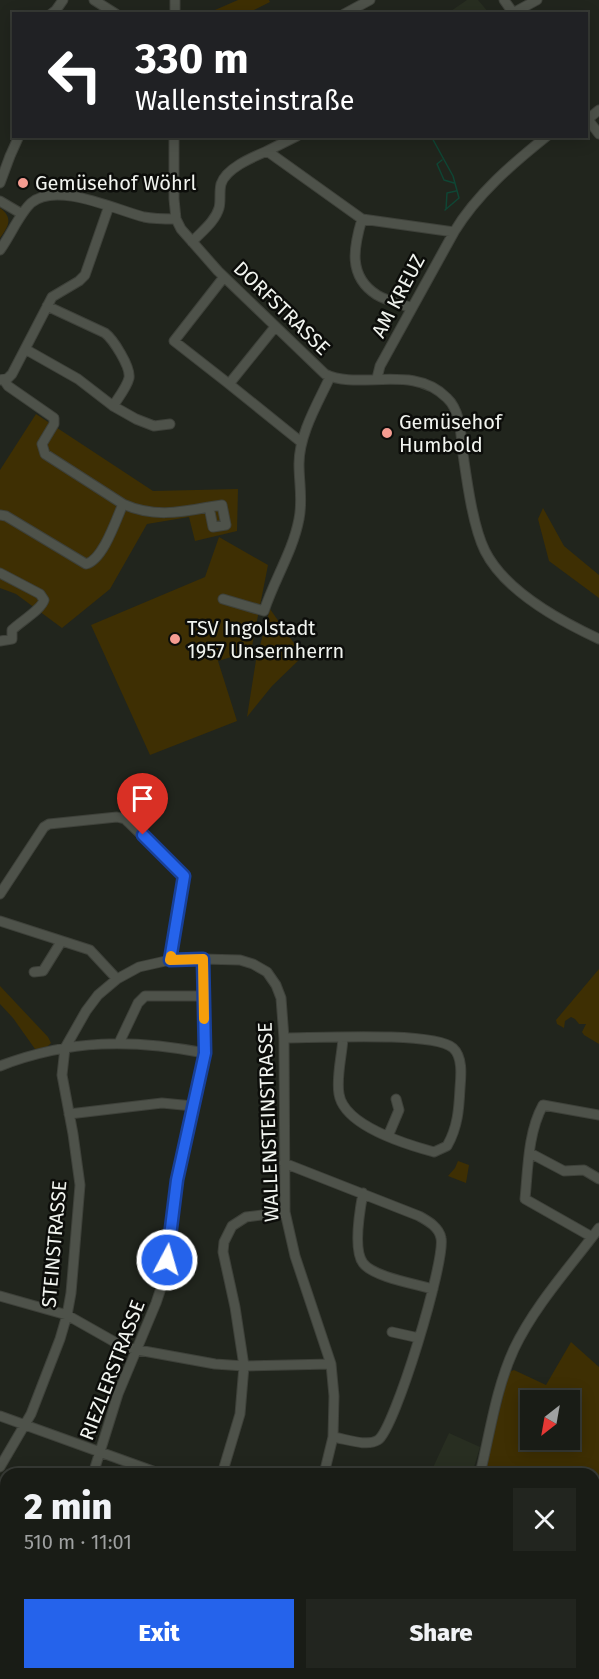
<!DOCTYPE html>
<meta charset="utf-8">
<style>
:root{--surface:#191c16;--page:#22251f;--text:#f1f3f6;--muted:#9fa1a1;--line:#373a35;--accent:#2563eb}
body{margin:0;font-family:"Fira Sans",sans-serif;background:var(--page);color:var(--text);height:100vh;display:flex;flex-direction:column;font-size:22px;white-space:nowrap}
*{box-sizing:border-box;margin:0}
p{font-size:20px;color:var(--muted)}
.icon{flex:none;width:33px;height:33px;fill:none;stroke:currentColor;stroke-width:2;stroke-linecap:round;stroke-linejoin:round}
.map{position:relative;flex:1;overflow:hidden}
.details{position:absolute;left:0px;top:1468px;width:600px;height:212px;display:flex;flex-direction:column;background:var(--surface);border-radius:18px 18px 0 0;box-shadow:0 3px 15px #0003,0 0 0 2px var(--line)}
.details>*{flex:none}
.top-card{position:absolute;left:12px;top:12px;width:576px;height:126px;border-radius:0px;box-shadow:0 3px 15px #0003,0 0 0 2px var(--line);background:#202124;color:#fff;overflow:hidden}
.needle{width:39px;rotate:211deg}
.controls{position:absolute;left:520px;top:1390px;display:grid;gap:12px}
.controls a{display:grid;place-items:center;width:60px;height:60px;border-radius:0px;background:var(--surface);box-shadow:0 3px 15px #0003,0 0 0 2px var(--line);font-size:30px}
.pin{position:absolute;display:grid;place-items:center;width:51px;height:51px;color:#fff;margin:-62px -26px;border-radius:50% 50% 50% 0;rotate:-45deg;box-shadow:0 0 6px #0007}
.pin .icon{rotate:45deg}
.me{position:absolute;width:66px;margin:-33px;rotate:6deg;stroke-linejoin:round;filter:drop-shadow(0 0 4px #0008)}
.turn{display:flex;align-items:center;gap:21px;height:126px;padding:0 24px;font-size:27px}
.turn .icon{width:78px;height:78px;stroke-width:2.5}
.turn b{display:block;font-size:42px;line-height:51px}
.round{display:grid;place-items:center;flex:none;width:63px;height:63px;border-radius:0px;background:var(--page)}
.summary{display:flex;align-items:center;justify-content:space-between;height:102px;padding:0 24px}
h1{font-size:36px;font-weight:800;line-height:45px}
.cta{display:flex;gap:12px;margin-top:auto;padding:12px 24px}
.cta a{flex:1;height:69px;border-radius:0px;background:var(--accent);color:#fff;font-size:24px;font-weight:800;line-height:69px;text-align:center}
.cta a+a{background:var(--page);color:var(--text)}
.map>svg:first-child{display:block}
</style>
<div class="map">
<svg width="599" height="1679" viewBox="0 0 599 1679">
<rect width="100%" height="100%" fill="#21251d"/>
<path fill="#282e21" d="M467 0H478L489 13H448Z
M449 1433 480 1447 472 1474H430Z"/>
<path fill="#3e2f03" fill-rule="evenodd" d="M238 0H269L270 2 248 13H208Z
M0 208C14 218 8 227 0 238Z
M36 414 153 491 238 489 237 531 195 541 189 517 147 524 110 589 62 628 16 594 0 588V470Z
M543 508 564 546 599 575V598L549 561 538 519Z
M219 537 268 565 251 651 218 661 237 721 150 755 91 625 205 577Z
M270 609 303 656 272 686 247 717 256 660Z
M599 969V1044L584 1035 582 1032 586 1024H579L575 1019 571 1017 565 1021 564 1028 557 1024 556 1020Z
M0 986 48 1037 51 1043 46 1048 35 1049 13 1018 0 1004Z
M458 1161 469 1165 466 1183 448 1176 455 1168Z
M571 1342 599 1367V1575L594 1574V1474H484L509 1372 514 1370 546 1385ZM531 1401H570V1440H531Z"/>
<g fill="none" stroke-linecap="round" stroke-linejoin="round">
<path stroke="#0f4534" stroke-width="1.5" d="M431 136 453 176 459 198 445 210
M442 160 437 164 444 180 454 183
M446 209 447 193 456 191"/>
<g stroke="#3e413a" stroke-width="11">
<path id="minor" d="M94 0 116 14
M504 0 514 14
M513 13 537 0
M51 14 56 10 63 0
M175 14V0
M344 14 370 0
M586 117 599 134
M588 119 599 110
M174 136V199L176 219 181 229 218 271 325 374C359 391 413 363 447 398 461 411 461 436 463 454 467 482 473 527 485 551 505 591 560 621 599 639
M267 151 297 136
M0 183 10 156 19 136
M0 201 22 214
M362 219C354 246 347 276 377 295 387 301 401 304 412 308
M192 242C201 232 215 222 219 208 221 201 219 192 221 184 226 168 253 157 267 151L362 219 454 232C477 194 512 164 547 136
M0 250C10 236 20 213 31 203 56 181 116 210 144 217 154 219 165 219 176 219
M224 277 174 341 229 384
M47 306 105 333C113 339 131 367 129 378 127 387 118 398 113 406
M275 327 229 384 301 442
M25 349 78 379 113 406 136 419 154 426 170 424
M377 378 380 366 454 232
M0 380 8 378 12 374 52 297 79 281 85 275 109 206
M123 504C152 517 178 513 209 507
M222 505 226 525 213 527 209 507Z
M0 515 6 516 86 564C103 560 116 520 123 504L45 454 42 444 54 424V418L8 386 4 380
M0 573 40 594 44 600C41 610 21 621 12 630V639L0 641
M223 599 264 611C274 580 293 551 299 519 303 500 299 483 299 464 299 434 318 403 330 377
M0 894 44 827 49 824 117 817 125 819 184 876 170 960
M0 921 90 950 117 979
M34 972 43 971 61 942
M284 1038C314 1038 434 1031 453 1048 463 1057 461 1076 460 1088 459 1108 458 1127 447 1146L434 1152C408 1145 344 1126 339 1094 336 1077 342 1056 343 1038
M119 1043 138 1003 145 996H203
M0 1066C70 1039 132 1039 205 1053
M69 1114 162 1103 193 1106
M388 1136 399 1110 396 1099
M530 1153 564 1171 584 1170 599 1179
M284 1163 419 1216C428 1221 439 1227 441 1238 446 1260 395 1429 378 1440 367 1447 346 1439 333 1437
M363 1193C360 1209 353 1250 363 1263 373 1277 416 1284 433 1289
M592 1237 525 1199C528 1168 528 1132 543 1105L599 1115
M0 1296 67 1315 120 1345 138 1350 215 1364 244 1366 331 1364
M392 1332 419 1338
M0 1416 161 1474
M0 1467 31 1414 60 1339 67 1315 71 1293 80 1185 73 1134 62 1075 65 1048 86 1011 98 995 117 979 139 967 170 960 203 959 240 960 253 964 267 972 276 985 281 998 284 1038 285 1212 295 1256 331 1364 334 1396 333 1437 324 1474
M93 1474 118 1394 156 1303 164 1279 177 1181 205 1053 203 959
M222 1474 240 1414 244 1366 235 1307 223 1252 224 1242 232 1226 246 1217 285 1212
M480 1474C490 1433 496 1388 514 1349 535 1305 570 1267 599 1228
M594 1585 599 1586
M261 1674 272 1679
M594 1674 599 1675
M26 1679 28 1674
M110 1679 113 1674
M186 1679 190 1674
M302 1679 304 1674
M357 1679 359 1674
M437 1679 440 1674"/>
</g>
<use href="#minor" stroke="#4e524a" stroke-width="9"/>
</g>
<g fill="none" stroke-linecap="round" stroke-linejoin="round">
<g stroke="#184099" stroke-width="15">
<path id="route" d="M143 835 184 876 170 960 203 959 205 1053 177 1180 167 1260"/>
</g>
<use href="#route" stroke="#2563eb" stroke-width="10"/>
<path stroke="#f59e0b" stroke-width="10" d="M171 956 170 960 203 959 204 1019"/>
</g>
<g fill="#f59c91" stroke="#0c0d0a" stroke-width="2">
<circle cx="23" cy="183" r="6"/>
<circle cx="387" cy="433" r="6"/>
<circle cx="175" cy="639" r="6"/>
</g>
<g text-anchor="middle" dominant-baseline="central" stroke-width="5" stroke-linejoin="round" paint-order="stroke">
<g font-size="20" fill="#f1f4ef" stroke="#0c0d0a" text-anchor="start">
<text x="35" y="183">Gemüsehof Wöhrl</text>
<text x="399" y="422">Gemüsehof<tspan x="399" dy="23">Humbold</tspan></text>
<text x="187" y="628">TSV Ingolstadt<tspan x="187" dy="23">1957 Unsernherrn</tspan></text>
</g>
<g font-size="20" fill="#f1f4ef" stroke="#0c0d0a">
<text transform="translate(398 296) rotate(-62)">AM KREUZ</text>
<text transform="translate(282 308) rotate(44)">DORFSTRASSE</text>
<text transform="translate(268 1122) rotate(-92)">WALLENSTEINSTRASSE</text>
<text transform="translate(54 1244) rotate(-85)">STEINSTRASSE</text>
<text transform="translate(112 1370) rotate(-69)">RIEZLERSTRASSE</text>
</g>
</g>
</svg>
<div class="controls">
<a><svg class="needle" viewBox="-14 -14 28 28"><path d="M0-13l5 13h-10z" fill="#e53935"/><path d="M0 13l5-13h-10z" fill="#9fa1a1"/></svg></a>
</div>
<div class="pin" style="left:143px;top:835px;background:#d93025"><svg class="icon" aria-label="arrive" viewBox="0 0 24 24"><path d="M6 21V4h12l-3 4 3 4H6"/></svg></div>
<svg class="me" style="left:167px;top:1260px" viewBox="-20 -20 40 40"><circle r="17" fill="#2563eb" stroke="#fff" stroke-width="3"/><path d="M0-11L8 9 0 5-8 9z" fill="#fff"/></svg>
<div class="top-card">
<div class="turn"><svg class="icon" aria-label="left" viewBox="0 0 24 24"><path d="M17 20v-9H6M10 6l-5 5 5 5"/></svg><div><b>330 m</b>Wallensteinstraße</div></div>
</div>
<section class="details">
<div class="summary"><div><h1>2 min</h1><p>510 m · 11:01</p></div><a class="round"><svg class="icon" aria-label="close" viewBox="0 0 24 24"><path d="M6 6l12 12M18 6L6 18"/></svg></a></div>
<div class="cta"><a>Exit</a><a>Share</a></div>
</section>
</div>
